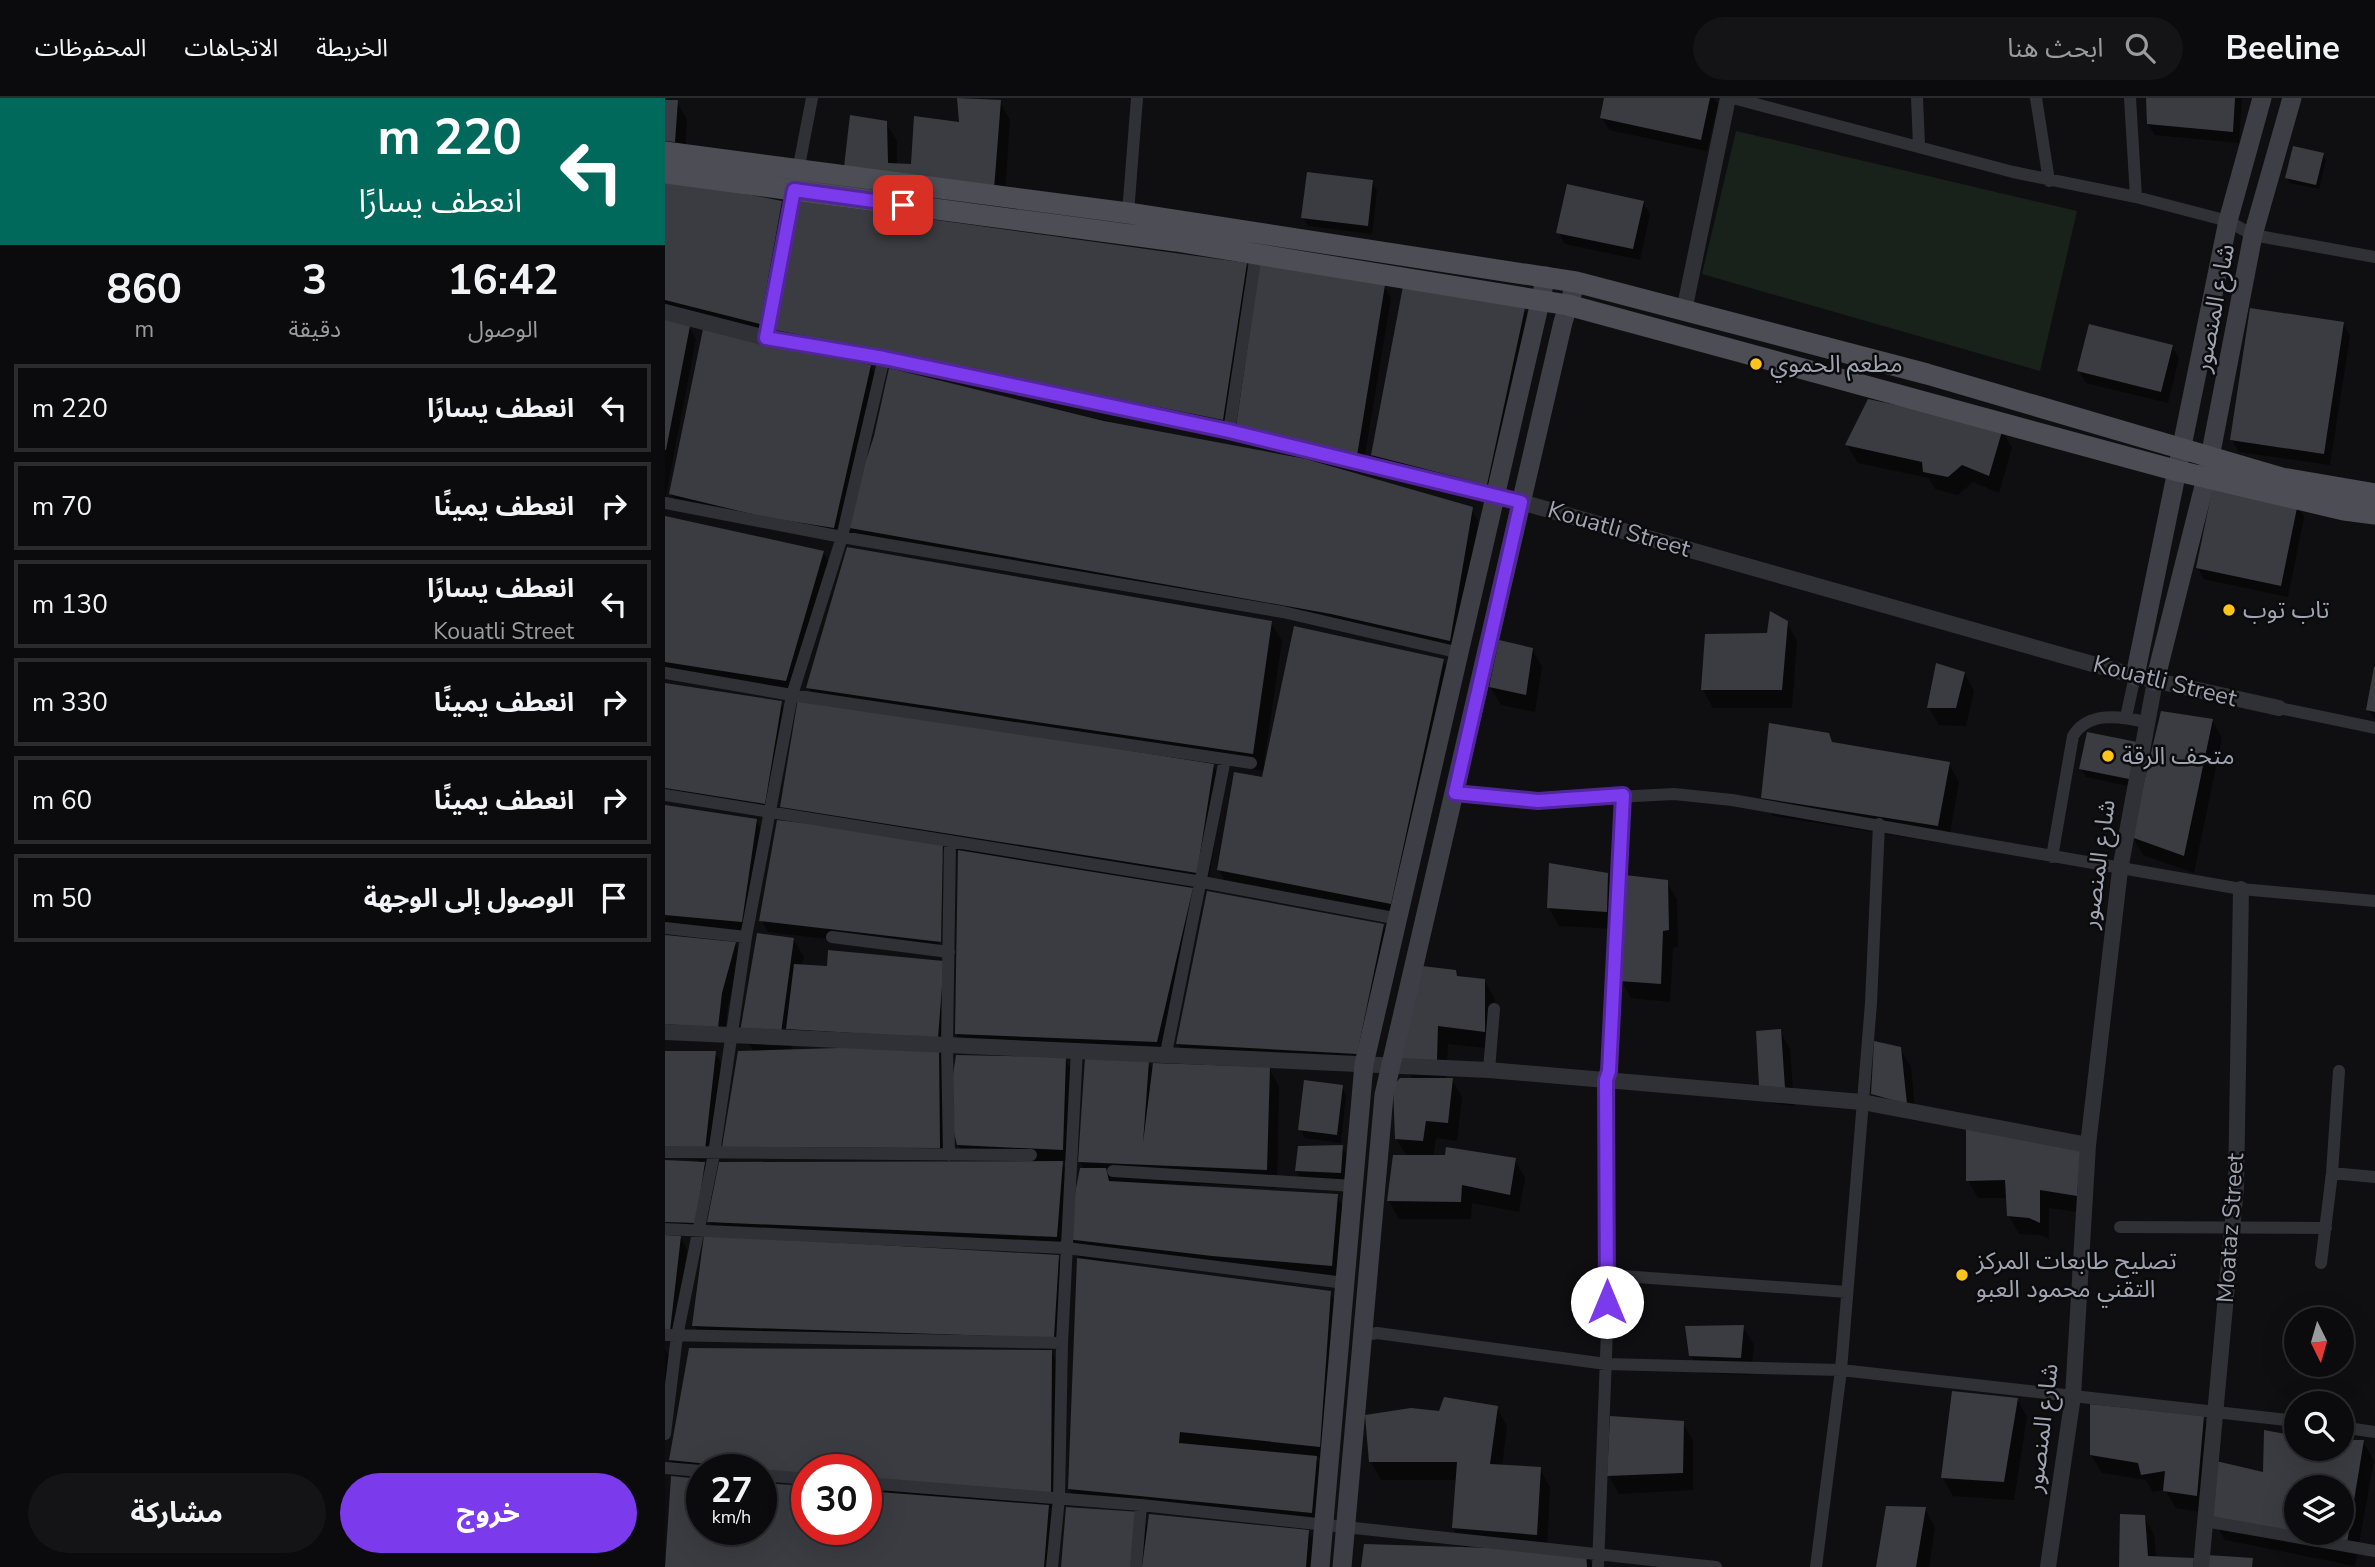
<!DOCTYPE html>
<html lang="ar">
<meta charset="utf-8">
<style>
:root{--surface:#0b0b0d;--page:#141416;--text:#f1f3f6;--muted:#9a9b9d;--line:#2b2b2e;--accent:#7c3aed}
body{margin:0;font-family:"Nunito Sans","Noto Sans Arabic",sans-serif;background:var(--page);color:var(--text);direction:rtl;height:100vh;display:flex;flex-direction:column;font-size:26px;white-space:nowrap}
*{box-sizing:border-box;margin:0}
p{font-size:23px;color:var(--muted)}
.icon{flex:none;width:38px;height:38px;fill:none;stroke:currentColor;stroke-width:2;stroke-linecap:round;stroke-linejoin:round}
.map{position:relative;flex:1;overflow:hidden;direction:ltr}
.side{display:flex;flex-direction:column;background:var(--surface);width:665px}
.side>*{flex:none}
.guide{background:#00695c;color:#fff;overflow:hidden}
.needle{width:46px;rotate:175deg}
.tools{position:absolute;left:1619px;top:1209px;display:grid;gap:14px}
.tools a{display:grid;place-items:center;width:70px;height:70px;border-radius:50%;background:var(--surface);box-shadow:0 7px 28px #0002,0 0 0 2px var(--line);font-size:35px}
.speed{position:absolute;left:21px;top:1356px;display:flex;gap:14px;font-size:35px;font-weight:700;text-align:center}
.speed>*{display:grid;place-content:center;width:91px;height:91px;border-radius:50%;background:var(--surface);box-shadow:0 7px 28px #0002,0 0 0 2px var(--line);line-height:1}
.speed small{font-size:18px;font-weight:400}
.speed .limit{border:10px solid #d22;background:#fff;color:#111}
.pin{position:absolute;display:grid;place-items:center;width:60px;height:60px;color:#fff;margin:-30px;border-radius:14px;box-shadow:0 4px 10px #0006}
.me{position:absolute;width:77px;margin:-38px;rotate:0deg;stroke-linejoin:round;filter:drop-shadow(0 0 5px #0008)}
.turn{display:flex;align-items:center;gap:24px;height:147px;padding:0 28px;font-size:32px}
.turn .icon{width:91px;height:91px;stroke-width:2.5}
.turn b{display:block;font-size:49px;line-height:60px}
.eta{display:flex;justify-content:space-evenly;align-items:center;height:119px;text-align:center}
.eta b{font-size:42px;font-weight:700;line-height:49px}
.cta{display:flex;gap:14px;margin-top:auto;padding:14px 28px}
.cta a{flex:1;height:80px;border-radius:42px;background:var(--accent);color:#fff;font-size:28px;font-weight:700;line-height:80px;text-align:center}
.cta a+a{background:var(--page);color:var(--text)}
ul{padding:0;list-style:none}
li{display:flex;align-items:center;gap:21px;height:88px;margin:0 14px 10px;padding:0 14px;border:4px solid var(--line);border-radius:0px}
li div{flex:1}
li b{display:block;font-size:26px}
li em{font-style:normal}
header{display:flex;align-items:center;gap:42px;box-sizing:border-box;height:98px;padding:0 35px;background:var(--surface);border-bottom:2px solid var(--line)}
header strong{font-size:33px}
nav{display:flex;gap:38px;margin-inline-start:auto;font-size:24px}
.search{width:490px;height:63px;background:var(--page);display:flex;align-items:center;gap:18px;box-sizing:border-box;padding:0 24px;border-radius:38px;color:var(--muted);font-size:26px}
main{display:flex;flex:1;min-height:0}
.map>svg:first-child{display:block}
</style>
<header>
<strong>Beeline</strong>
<div class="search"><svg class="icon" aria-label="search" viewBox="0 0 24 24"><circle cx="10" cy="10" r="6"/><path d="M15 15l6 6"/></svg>ابحث هنا</div>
<nav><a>الخريطة</a><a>الاتجاهات</a><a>المحفوظات</a></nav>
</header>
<main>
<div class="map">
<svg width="1710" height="1469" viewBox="0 0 1710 1469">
<rect width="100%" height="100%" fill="#0f0f11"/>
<path fill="#19211b" d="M1071 33 1412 113 1375 273 1037 176Z"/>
<path fill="#0007" fill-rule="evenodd" d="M294 0 335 4 345 22 339 109 191 87 221 25 232 43V67L248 68 296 26Z
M941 0H1049L1053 6 1042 53 944 32 937 20Z
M1483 0H1577L1574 45 1490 37 1483 26Z
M0 4H12L22 22 20 61 0 58Z
M1657 56 1661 62 1654 91 1625 85 1622 80Z
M0 81 116 105 121 114 105 243 0 217Z
M707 84 712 93 707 136 643 128 638 119Z
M978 105 985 116 975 162 900 146 893 134Z
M581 166 588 178 564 333 118 243 111 231Z
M719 188 726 200 697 375 668 368V371L806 411 813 423 795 560 674 527 192 446 181 429 211 339 226 272 510 339 621 359 622 356 579 346 572 334Z
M859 211 870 229 832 404 715 369 708 357Z
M0 223 24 229 31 241 0 402Z
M1678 226 1685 238 1665 367 1574 354 1567 342Z
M1507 249 1514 260 1503 305 1421 285 1414 273Z
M205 268 212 280 175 441 13 407 6 396Z
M1337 332 1347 350 1334 395 1308 384 1293 397 1270 391 1264 380 1193 365 1182 347Z
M1632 407 1639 419 1623 499 1539 481 1533 470Z
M0 420 158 454 165 466 127 594 0 573Z
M606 525 617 543 599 665 778 563 789 581 735 823 564 790 554 772 600 673 547 666 559 686 542 792 525 789 537 810 502 961 302 953 291 935 295 753 281 751 282 855 103 834 96 822 127 726 117 708 152 605 143 589ZM276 752H279L278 852H274Z
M1122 525 1132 543 1127 610H1048L1038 592Z
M867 551 877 569 870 614 836 607 825 589Z
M1710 571V621L1703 612Z
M1299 575 1309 593 1301 628 1274 627 1264 610Z
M0 586 115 605 122 617 106 717 0 700Z
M1547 622 1557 640 1529 775 1478 757 1468 739Z
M1167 645 1284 666 1294 684 1283 746 1108 718 1097 700Z
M1470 646 1468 689 1421 679 1416 670Z
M0 709 91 723 98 735 83 835 0 827Z
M942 776 952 795 951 831 894 828 884 810Z
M1002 784 1012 802 1013 849 1008 850 1005 904 966 900 956 882Z
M718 828 729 846 702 973 603 968 614 988 612 1090 535 1086 534 1090 672 1098 682 1116 677 1186 445 1163V1166L665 1195 672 1207 661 1360 651 1359 658 1372 653 1426 411 1403 404 1391 414 1160 403 1141 420 1072 415 1064 483 965 489 974 566 969 523 964 513 946Z
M0 839 70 846 76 858 63 908 59 941 0 937Z
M128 841 139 859 137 868 163 870 278 865 281 1061 65 1060 89 954 77 934ZM127 942 220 948 126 953Z
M790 874 794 880 819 882 830 901 829 951 783 946 781 981H787L797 999 792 1043 771 1040 768 1059 850 1062 860 1080 854 1114 807 1105 806 1121H734L724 1103 742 1059 731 1040 748 982 736 962Z
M1115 933 1125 951 1129 1008 1106 1005 1096 987Z
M1235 951 1246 969 1251 1023 1218 1014 1208 995Z
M50 955 57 966 46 1063 37 1062 46 1077 37 1137 0 1135V1064L34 1065V1062L1 1059 0 969ZM36 1075H40L28 1134Z
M400 961 410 979 403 1063H396L403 1076 397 1151 54 1136 392 1159 399 1171 395 1251H384L393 1265 392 1411 384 1410 390 1420 386 1469H0L7 1380 37 1432H201V1372L13 1374 6 1362 374 1254V1250L36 1239 29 1227 53 1139 44 1124 56 1065H368V1061L300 1059 293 1047Z
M676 988 681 997 676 1045 640 1040 635 1032Z
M677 1049 682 1057 680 1083 636 1081 631 1073Z
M1415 1055 1421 1115 1384 1110V1141L1376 1137 1354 1136 1344 1118 1343 1100H1313L1303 1082Z
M0 1139H15L22 1151 11 1244 0 1243Z
M1078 1229 1089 1247 1086 1277 1036 1275 1025 1257Z
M0 1251 6 1262 0 1312Z
M1352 1301 1362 1319 1349 1402 1288 1398 1278 1380Z
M832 1310 842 1328 837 1369 875 1371 885 1389 882 1453 920 1454 929 1469H697L801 1451 788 1430 793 1382H716L706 1364 776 1315Z
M1538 1320 1549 1338 1541 1415 1511 1410 1500 1392 1488 1394 1481 1382 1437 1375 1426 1357Z
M1018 1325 1028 1343V1392L954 1396 944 1378Z
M1631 1340V1351H1676L1698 1344 1709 1362 1690 1468 1560 1442 1550 1424 1600 1376ZM1631 1390H1676V1435H1631Z
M1260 1411 1270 1429 1264 1469H1213Z
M475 1416 484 1431 643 1434 650 1446 648 1469H398Z
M1479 1418 1489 1437 1491 1460 1528 1462 1532 1469H1456Z"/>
<path fill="#3b3c41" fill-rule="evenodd" d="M292 0 336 2 329 91 179 69 185 17 222 23 223 65 246 66 249 18 294 24Z
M939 0H1045L1036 42 935 20Z
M1481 0H1570L1568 34 1482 26Z
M0 2H13L10 44 0 43Z
M1628 48 1659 55 1651 87 1620 80Z
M642 74 708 82 703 128 636 120Z
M0 80 117 103 95 226 0 202Z
M902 86 979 103 968 151 891 135Z
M134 103 582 165 558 322 110 232Z
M595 163 720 187 691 364 570 335Z
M738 188 860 210 822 387 706 357Z
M1585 210 1679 224 1659 356 1565 342Z
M0 221 25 228 1 352H0Z
M1424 226 1508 247 1496 294 1412 273Z
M38 231 206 267 169 430 99 419 4 396Z
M224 270 439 323 641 361 808 409 785 543 666 516 179 429 209 338Z
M1203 301 1338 330 1324 378 1297 367 1283 379 1258 374 1257 364 1180 347Z
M1548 388 1633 405 1616 488 1531 470Z
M0 418 159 453 121 583 0 564Z
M182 449 607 523 588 656 141 590Z
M1105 513 1123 523 1117 592H1036L1040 536 1102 535Z
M629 528 779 561 726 806 552 772 569 674 597 679Z
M834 542 868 550 861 597 824 589Z
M1271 565 1300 574 1291 610H1262Z
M1709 569H1710V614L1701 612Z
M0 585 117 603 100 706 0 690Z
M133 600 549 666 532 775 115 709Z
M1496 613 1548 621 1519 758 1466 739Z
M1104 625 1164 635 1167 644 1285 664 1273 728 1096 700Z
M1422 634 1472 644 1464 681 1414 671Z
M0 707 92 721 77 824 0 817Z
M112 722 278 741 276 844 94 823Z
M293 752 528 790 492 944 290 936Z
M884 765 943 775 942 814 882 810Z
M960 777 1003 782 1004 832 998 833 996 886 954 883Z
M542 793 719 826 692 956 511 946Z
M92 835 129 840 116 935 75 934Z
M0 837 71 844 57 895 53 930 0 926Z
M163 852 279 863 273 940 121 931 129 866 162 868Z
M757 868 791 872 792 878 820 881V934L773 928 772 962H735Z
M1116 931 1120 990 1094 988 1091 933Z
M1209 943 1236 949 1242 1006 1206 996Z
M274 947 275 1050 57 1049 73 953Z
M0 953H51L40 1052 0 1048Z
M291 957 401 959 398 1052 292 1047 283 1010Z
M420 960 484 963 478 1045 488 965 605 969 602 1072 413 1064Z
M735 980H788L783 1025 761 1023 758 1043 730 1041 728 988Z
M639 982 678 987 672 1037 633 1032Z
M1301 1030 1416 1053 1412 1098 1375 1092V1125L1364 1120 1342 1118 1340 1082 1301 1083Z
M678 1047 676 1075 630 1073 633 1048Z
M781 1049 851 1060 845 1097 797 1087 796 1104 722 1103 728 1057H780Z
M0 1062 40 1064 31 1125 0 1124Z
M398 1063 392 1139 42 1124 54 1064Z
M415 1070H441L444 1083 673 1096 667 1168 547 1158 401 1141Z
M0 1137 16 1138 5 1233H0Z
M39 1137 394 1157 389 1240 27 1228Z
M412 1160 666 1193 655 1349 515 1334 514 1345 652 1358 647 1415 403 1391Z
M1079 1227 1076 1260 1024 1258 1020 1228Z
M24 1250 387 1252 386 1400 201 1381V1372H142V1376L4 1362Z
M1287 1293 1353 1300 1339 1384 1276 1380Z
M779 1299 833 1308 825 1366 876 1369 872 1437 787 1430 792 1364H704L700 1317 746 1310 774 1313Z
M1425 1306 1539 1318 1532 1398 1498 1393 1500 1373 1476 1377 1473 1365 1425 1357Z
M945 1318 1019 1323 1018 1375 942 1378Z
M1599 1332 1631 1338V1351H1676V1342H1699L1681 1451 1548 1424 1551 1363 1598 1374ZM1631 1390H1676V1435H1631Z
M6 1378 37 1381V1432H96V1385L142 1388V1432H201V1393L384 1407 379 1469H0Z
M1221 1408 1261 1409 1251 1469H1211Z
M401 1409 476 1414 470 1469H396Z
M484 1416 644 1432 641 1469H477Z
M1455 1416 1480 1417 1483 1458 1529 1460 1528 1469H1454Z
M699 1446 921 1453 922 1469H696Z
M1542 1457 1588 1460 1587 1469H1541Z"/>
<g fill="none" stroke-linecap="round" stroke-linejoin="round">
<path stroke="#303136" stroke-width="12" d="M1068 0 1348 74 1471 99 1563 123 1588 137 1710 159
M1252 0 1254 47
M1371 0 1384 83
M1465 0 1471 99
M463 115 472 0
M101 240 147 0
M564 333 591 156
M0 405 177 439 618 514 795 555
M0 575 127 597 586 665
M1614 610 1710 630
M1461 619 1470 578
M790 695 873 703 1009 696 1067 702 1576 791 1710 803
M0 697 537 784 734 821
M1387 759 1408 638C1423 613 1456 618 1481 624
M0 830 81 839
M167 839 284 854
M501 955 560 661
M824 972 829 911
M0 1054 366 1057
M284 1057 282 947 285 743
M448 1073 689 1088
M1667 1075 1710 1079
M1455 1129 1661 1130
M0 1131 401 1150 680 1185
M1656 1165 1667 1075 1674 973
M943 1177 1182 1194
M0 1237 397 1245
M696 1238 712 1235 941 1266 1176 1272 1631 1323
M1676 1329 1710 1334
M0 1336 12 1238 49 1056 81 839 127 597 177 439 219 260
M0 1370 37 1373
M96 1377 142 1381
M201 1385 476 1407 1051 1469
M1540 1423 1710 1453
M387 1469 394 1400 397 1245 412 951
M471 1469 476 1407
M933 1469 942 1232 941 982 944 973 958 697
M1151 1469 1176 1272 1206 905 1214 726"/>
<path stroke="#303136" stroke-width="16" d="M1019 213 1063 0
M0 214 101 240 219 260 564 333 856 404 1470 578 1614 610
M0 934 824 972 1197 1004 1423 1047
M1383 1469 1408 1298 1423 1047 1455 772 1490 583
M1536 1469 1571 1089 1576 791"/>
<path stroke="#3e3f46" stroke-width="19" d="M1470 578 1563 123 1597 0
M1490 583 1541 380 1588 137 1627 0
M655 1469 699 966 881 178
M677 1469 719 997 898 224 911 184"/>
<path stroke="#4c4d55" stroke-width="21" d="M0 54 463 115 911 184 1262 276 1617 380 1710 396
M0 75 511 143 903 207 1513 373 1679 412 1710 416"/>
</g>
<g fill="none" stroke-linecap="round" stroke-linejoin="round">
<g stroke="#51269a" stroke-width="18">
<path id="route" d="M238 107 129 92 101 240 219 260 564 333 856 404 790 695 873 703 958 697 944 973 941 982 942 1204"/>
</g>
<use href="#route" stroke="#7c3aed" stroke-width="12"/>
</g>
<g fill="#ffc419" stroke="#0b0a0c" stroke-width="2.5">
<circle cx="1091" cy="266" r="7"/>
<circle cx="1564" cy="512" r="7"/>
<circle cx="1443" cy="658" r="7"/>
<circle cx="1297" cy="1177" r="7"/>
</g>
<g text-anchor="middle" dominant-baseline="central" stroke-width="5" stroke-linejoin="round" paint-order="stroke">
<g font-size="24" fill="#9fa4b3" stroke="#0b0a0c">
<text transform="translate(1549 210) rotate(-79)">شارع المنصور</text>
<text transform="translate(954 431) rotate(16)">Kouatli Street</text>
<text transform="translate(1500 583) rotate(14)">Kouatli Street</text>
<text transform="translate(1433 766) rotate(-82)">شارع المنصور</text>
<text transform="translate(1565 1130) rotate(-86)">Moataz Street</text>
<text transform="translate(1377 1330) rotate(-83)">شارع المنصور</text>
</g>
<g font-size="24" fill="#9fa4b3" stroke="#0b0a0c" text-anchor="start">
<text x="1105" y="266">مطعم الحموي</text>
<text x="1578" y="512">تاب توب</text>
<text x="1457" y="658">متحف الرقة</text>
<text x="1311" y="1163">تصليح طابعات المركز<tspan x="1311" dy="28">التقني محمود العبو</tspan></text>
</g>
</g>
</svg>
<div class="tools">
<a><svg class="needle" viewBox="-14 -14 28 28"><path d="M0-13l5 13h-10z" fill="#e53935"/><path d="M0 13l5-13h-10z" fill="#9a9b9d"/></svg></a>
<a><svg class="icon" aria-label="search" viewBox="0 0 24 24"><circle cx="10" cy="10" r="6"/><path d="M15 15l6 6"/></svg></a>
<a><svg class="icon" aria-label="layers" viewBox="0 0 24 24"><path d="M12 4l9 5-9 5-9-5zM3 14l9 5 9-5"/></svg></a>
</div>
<div class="speed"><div>27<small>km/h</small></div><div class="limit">30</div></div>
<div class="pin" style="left:238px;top:107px;background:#d93025"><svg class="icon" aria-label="arrive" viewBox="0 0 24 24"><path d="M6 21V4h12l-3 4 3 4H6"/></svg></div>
<svg class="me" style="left:942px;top:1204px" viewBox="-20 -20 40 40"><circle r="19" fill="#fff"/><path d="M0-13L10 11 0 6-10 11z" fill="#7c3aed"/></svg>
</div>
<section class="side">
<div class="guide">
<div class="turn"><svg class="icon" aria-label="left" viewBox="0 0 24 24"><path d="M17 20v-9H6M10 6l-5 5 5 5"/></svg><div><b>220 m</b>انعطف يسارًا</div></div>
</div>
<div class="eta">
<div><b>16:42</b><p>الوصول</p></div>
<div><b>3</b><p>دقيقة</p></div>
<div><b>860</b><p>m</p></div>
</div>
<ul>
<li><svg class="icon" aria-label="left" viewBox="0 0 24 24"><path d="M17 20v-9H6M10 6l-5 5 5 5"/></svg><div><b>انعطف يسارًا</b></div><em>220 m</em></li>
<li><svg class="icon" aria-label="right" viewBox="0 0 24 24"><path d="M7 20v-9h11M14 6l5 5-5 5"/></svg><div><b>انعطف يمينًا</b></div><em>70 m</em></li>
<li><svg class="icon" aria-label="left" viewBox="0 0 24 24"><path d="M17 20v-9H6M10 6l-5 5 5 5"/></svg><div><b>انعطف يسارًا</b><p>Kouatli Street</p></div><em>130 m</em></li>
<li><svg class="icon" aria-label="right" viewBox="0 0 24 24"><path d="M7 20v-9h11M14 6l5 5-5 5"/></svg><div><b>انعطف يمينًا</b></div><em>330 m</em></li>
<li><svg class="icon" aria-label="right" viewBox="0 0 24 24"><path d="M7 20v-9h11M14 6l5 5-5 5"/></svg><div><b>انعطف يمينًا</b></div><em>60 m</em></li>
<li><svg class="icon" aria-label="arrive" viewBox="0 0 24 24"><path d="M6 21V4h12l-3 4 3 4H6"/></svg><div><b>الوصول إلى الوجهة</b></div><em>50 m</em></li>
</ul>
<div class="cta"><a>خروج</a><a>مشاركة</a></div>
</section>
</main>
